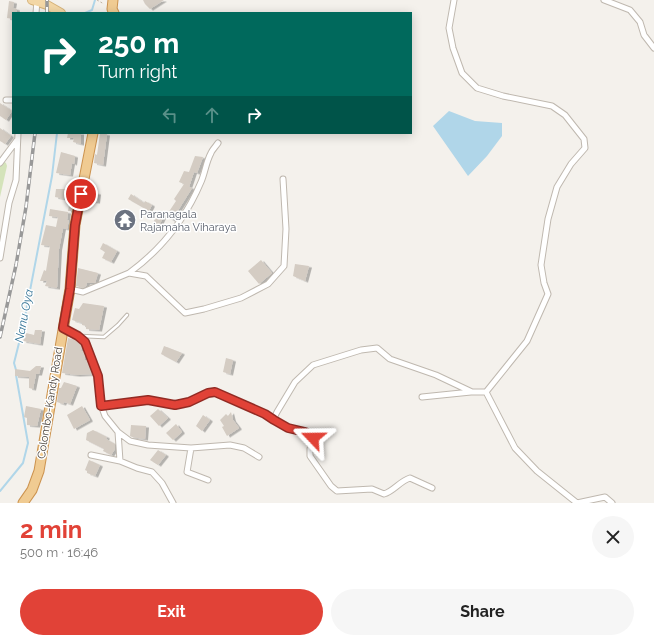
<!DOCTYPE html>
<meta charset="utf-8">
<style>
:root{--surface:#fff;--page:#f6f6f6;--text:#222;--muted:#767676;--accent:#e14237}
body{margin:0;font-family:Raleway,sans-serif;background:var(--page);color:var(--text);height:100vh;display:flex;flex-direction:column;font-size:15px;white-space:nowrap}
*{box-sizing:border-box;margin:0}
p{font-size:13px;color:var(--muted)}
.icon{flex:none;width:22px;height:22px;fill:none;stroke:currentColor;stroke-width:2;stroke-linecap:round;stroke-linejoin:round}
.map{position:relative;height:503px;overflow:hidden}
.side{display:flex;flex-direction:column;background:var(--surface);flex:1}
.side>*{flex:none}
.top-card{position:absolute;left:12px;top:12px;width:400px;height:122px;border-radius:0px;box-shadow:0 2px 10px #0003;background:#00695c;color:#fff;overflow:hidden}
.pin{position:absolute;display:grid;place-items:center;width:34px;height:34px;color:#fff;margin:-17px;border:2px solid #fff;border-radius:50%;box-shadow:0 1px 4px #0007}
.me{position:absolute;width:44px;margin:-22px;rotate:293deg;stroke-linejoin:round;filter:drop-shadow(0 0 3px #0008)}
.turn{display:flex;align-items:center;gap:14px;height:84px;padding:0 20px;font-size:18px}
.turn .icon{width:52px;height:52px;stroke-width:2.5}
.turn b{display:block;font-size:28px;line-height:34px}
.lanes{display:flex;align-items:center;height:38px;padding:0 20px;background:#0003;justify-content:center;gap:20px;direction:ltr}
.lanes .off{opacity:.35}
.round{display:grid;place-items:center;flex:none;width:42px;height:42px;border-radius:21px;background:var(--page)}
.summary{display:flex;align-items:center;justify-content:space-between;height:68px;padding:0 20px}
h1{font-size:24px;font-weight:700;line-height:30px;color:var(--accent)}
.button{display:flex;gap:8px;margin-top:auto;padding:8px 20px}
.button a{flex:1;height:46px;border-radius:24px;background:var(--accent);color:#fff;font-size:16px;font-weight:700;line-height:46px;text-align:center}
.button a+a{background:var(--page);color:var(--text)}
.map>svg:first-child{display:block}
</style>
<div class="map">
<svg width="654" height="503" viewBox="0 0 654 503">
<defs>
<filter id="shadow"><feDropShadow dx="3" dy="1.5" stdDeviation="0" flood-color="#0004"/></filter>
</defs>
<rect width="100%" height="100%" fill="#f4f1ec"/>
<path fill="#d4e3ba" d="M0 159 6 163 7 166 0 197Z"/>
<path fill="#b0d6e9" d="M449 111 475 121 502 123V136L487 156 468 176 433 126Z"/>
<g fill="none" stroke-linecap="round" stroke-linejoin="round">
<path stroke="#b0d6e9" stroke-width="2" d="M85 13 92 10 95 0
M16 370 14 363 23 327 52 176 57 133
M0 491 23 463 28 443 16 375"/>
</g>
<path fill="#d4ccc3" filter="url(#shadow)" d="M143 0H164L150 9 145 4Z
M9 1 14 2 13 8 17 9 16 13H13V19L7 18Z
M0 103 12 111 6 120 0 116Z
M0 128 11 136 5 144 0 141Z
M68 133H81V144L73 142 74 138H67Z
M100 133 107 134 103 165 94 163 95 154 97 155Z
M61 152 75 156 74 164 72 163 70 175 56 173Z
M195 156 203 157 197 173 194 172 189 187 192 188 172 220 166 216 176 201 174 199 184 184 179 182 184 171 189 172Z
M72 186 76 187 72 211H68L70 200 55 197 56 189H65L70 191Z
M91 192 98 193 97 202 90 201Z
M131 194 144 203 145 201 152 205 149 211 128 199Z
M50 209 68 212 67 220H69L67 229 63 228 59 249 57 288 45 286 47 281H40L44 270 46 271 50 246 41 245 46 225 56 227 58 217 49 216Z
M157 212 164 215 159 226 153 224Z
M103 243 117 251 111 262 102 258 105 252 100 249Z
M261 260 272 273 259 284 248 271Z
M295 264 309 266 305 281 293 276Z
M78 268 98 273 95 283H87L86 286 83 288 76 286Z
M83 303 104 306 99 330 86 329V326L82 325V323L72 320 75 308 79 309Z
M35 330H42L40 344 23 341 26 333 34 335Z
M68 338 76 340 82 344 81 351H84L85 360H88L93 374 77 375 62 373Z
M164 346 182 353 176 362 161 354Z
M226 358 233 360 230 374 223 372Z
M36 366H41L39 374H36L33 389 29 388V377L15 376V369L30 371Z
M64 382 77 386 70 404 64 402 63 404 57 402 59 388H61Z
M26 406 41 409 37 426 27 425V418L24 417Z
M82 406 90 420 74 429 67 415Z
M158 409 168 418 159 426 150 416Z
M231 412 233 420 239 428 227 436 222 427 224 426 220 420 226 414 228 416Z
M203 415 210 420 202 431 196 426Z
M176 424 182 432 173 440 166 433Z
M131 425 146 426 145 439 132 437 130 436Z
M93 430 107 437 106 439 115 444V449L111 455 103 451 104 449 86 440 87 433Z
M158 450 166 455 158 465 150 460Z
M89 460 100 465 95 476 87 473V471L85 470Z"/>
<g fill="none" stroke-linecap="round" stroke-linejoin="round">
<g stroke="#bfb8af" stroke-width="4.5">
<path id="service" d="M81 336 104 337 118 325 127 315"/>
</g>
<g stroke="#bfb8af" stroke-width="7">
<path id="minor" d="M454 0 449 28 453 48 462 73 477 88 503 96 552 106 565 115 584 139 585 148 571 164 557 187 548 219 541 265 544 283 548 294 527 341 486 392 515 448 537 471 577 503 605 497 612 503
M604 0 630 10 640 22 644 35 654 48
M36 13 37 1
M6 100H13
M0 163 17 140
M0 258 9 203 16 180 18 133
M129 273C162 249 185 220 201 182 205 173 206 162 211 153 212 150 216 146 218 143
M70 289 83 292 129 273 146 276 185 313 204 309 241 298 268 284 284 266 286 229 283 179
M63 328 78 336 85 341 98 376 101 405 105 416 118 432 120 461 137 468 152 472 162 483 173 503
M422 397 471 392
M101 405 148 400 175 405 189 402 208 393 215 392 265 414 273 420 288 428 305 432 313 438V439L310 449V456L331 486 337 491 372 489 384 494C394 491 400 481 410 478L432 488
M273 420 277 412 295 382 313 365 361 350 377 348 390 359 436 375 472 392H486
M118 432 130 441 148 445 191 448 230 445 244 448 259 457
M191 448 187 472 208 480
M91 455 120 461"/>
</g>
<g stroke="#d6b278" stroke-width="10">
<path id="primary" d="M32 0 47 5 61 13"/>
</g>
<g stroke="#cc934f" stroke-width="11">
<path id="trunk" d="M113 0 112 9 114 13
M23 503 32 490 39 471 70 289 75 225 93 133"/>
</g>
<path stroke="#bfb2a2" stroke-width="1" stroke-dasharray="2 2" stroke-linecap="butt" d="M97 0 104 4"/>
<use href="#service" stroke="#fff" stroke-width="2.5"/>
<use href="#minor" stroke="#fff" stroke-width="5"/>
<use href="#primary" stroke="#f3d7a6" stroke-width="8"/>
<use href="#trunk" stroke="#f0cb92" stroke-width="9"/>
<g stroke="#999" stroke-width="3.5">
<path id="rail" d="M47 13V0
M0 337 16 265 26 207 35 133"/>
</g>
<use href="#rail" stroke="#fff" stroke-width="2" stroke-dasharray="6" stroke-linecap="butt"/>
</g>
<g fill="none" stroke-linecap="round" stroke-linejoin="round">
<g stroke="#922b24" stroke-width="10">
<path id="route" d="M81 194 75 225 70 289 63 328 78 336 85 342 98 376 101 406 148 400 175 405 189 402 208 393 215 392 265 414 274 420 288 428 305 432 313 438"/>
</g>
<use href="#route" stroke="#e14237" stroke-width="7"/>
</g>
<defs>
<g id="temple-disc" transform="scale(1.15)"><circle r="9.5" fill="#6b7280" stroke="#fff"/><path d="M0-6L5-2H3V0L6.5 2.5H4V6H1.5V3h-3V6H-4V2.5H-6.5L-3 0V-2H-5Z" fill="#fff"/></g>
</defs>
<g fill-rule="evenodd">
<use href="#temple-disc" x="125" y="220"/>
</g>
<g text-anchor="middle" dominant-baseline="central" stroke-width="3" stroke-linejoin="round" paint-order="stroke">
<g font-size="11" fill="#5b616d" stroke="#fff" text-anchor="start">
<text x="140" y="214">Paranagala<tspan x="140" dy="13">Rajamaha Viharaya</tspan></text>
</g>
<g font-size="11" fill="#48413a" stroke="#fff">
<text transform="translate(50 403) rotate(-81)">Colombo-Kandy Road</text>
</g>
<g font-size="12" font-style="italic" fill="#3a7899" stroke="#fff">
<text transform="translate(24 316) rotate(-79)">Nanu Oya</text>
</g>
</g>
</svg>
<div class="pin" style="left:81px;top:194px;background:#d93025"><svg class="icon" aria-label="arrive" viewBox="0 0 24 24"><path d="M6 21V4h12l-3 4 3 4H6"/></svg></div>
<svg class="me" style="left:313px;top:438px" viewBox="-20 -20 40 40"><path d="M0-17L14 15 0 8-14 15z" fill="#e14237" stroke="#fff" stroke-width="4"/></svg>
<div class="top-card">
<div class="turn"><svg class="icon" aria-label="right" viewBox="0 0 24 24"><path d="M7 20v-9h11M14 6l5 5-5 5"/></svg><div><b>250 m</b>Turn right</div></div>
<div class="lanes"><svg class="icon off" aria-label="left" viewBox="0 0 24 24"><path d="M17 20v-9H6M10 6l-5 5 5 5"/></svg><svg class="icon off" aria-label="ahead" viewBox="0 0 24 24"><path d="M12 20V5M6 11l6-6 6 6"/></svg><svg class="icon" aria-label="right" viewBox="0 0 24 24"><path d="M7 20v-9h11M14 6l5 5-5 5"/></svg></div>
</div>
</div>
<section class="side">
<div class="summary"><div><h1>2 min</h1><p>500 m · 16:46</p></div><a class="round"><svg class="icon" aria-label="close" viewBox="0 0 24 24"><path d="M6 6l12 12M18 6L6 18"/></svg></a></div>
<div class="button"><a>Exit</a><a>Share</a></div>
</section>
